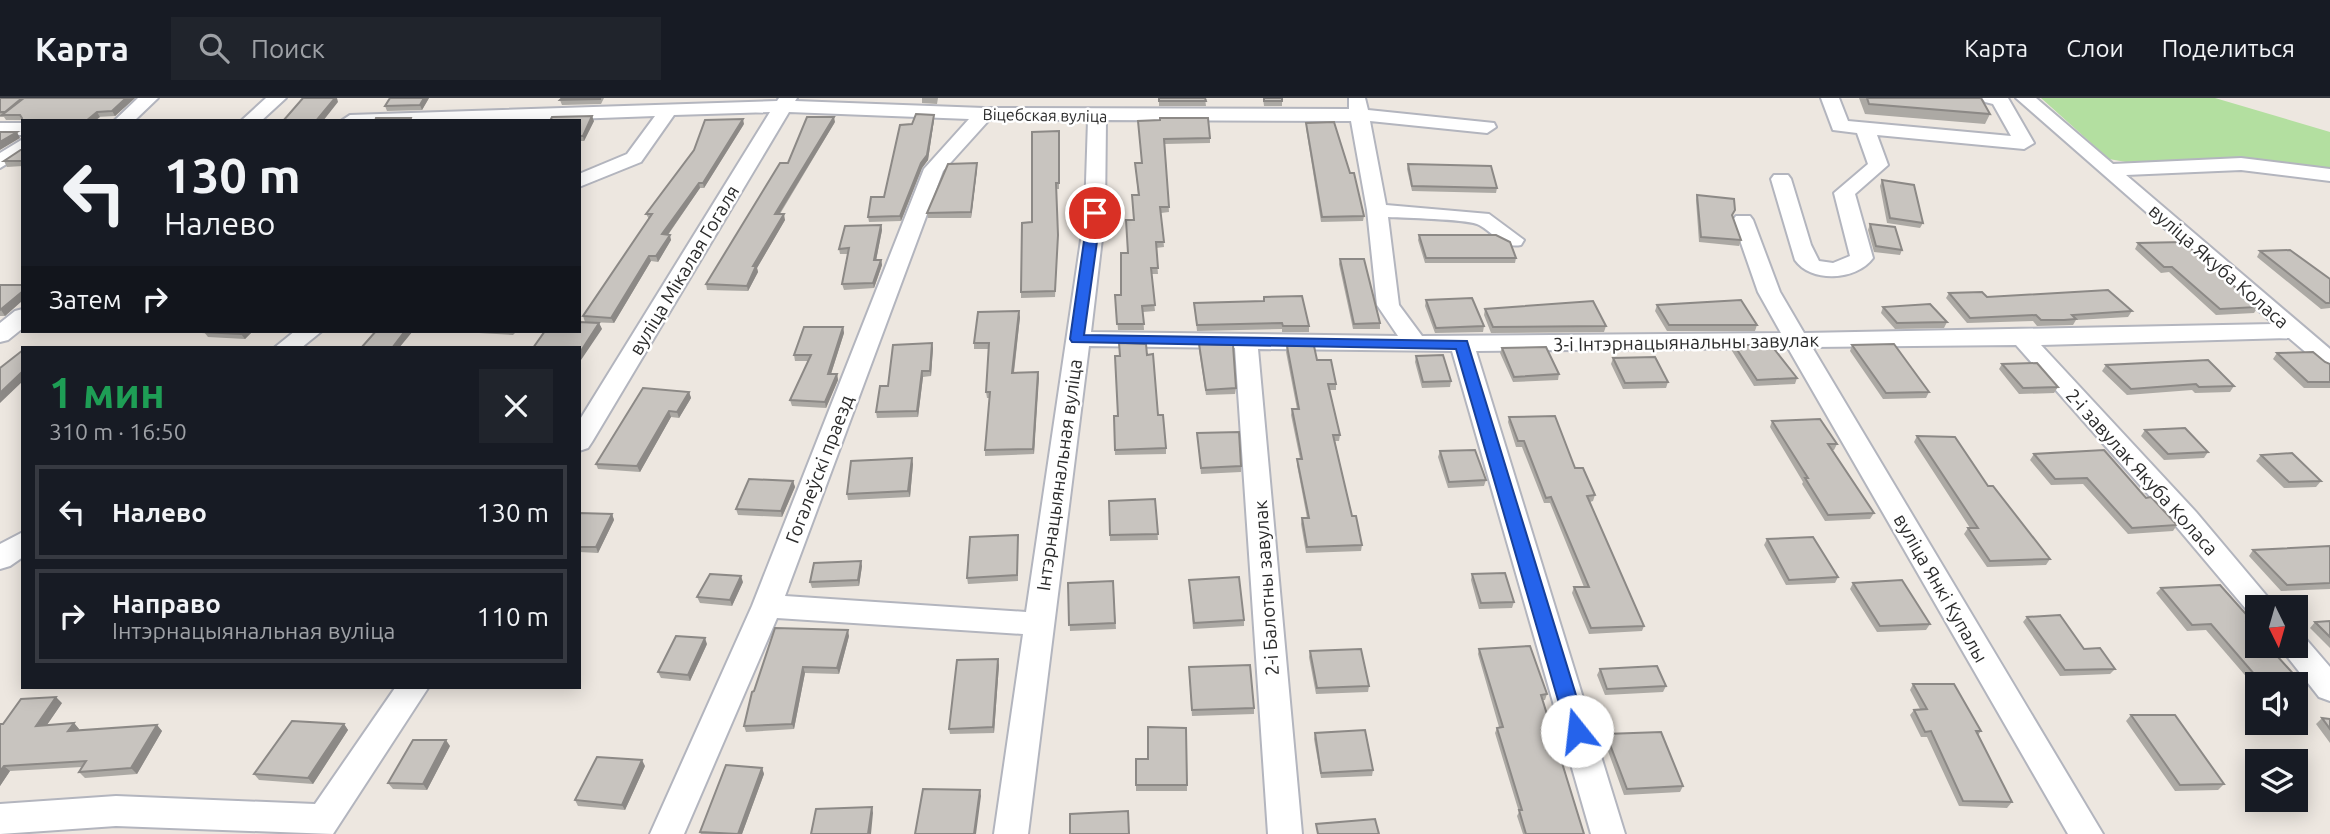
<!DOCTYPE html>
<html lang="ru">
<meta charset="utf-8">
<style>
:root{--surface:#171b24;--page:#20242c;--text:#f1f3f6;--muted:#9ea1a6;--line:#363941}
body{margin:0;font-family:Ubuntu,sans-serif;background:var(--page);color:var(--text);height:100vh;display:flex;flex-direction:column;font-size:26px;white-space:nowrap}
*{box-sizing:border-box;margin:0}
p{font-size:23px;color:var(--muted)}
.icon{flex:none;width:38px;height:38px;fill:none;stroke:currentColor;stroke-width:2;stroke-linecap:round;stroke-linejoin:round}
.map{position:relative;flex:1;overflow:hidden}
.drawer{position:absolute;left:21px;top:248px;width:560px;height:343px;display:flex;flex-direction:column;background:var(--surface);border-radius:0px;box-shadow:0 4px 18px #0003}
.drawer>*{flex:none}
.top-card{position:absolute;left:21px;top:21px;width:560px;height:214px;border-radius:0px;box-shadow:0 4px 18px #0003;background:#171b24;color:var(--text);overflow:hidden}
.needle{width:46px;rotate:175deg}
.controls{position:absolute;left:2245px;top:497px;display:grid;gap:14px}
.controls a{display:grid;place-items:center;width:63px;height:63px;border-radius:0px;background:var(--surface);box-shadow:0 4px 18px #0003;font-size:35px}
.pin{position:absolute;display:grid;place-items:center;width:60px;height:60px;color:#fff;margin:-30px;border:4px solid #fff;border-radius:50%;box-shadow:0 2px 7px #0007}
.me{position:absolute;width:77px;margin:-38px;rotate:344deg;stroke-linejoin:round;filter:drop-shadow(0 0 5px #0008)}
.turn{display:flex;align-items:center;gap:24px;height:147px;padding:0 28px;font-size:32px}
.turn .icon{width:91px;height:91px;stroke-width:2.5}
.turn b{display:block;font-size:49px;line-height:60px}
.then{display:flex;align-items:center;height:66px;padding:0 28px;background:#0003;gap:14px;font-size:26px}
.round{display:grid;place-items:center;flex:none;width:74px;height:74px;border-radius:0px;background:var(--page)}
.head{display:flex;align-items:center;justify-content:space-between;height:119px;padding:0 28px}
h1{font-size:42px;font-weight:700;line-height:52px;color:#1e9e55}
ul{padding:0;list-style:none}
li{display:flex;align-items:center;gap:21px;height:94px;margin:0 14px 10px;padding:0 14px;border:4px solid var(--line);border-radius:0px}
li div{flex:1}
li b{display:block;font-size:26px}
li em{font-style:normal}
header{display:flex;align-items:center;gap:42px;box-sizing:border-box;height:98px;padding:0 35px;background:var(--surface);border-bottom:2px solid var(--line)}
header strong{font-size:33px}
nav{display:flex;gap:38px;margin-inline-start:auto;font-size:24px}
.search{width:490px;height:63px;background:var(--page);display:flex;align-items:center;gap:18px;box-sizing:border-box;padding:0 24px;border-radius:0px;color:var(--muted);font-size:26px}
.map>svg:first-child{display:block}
</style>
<header>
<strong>Карта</strong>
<div class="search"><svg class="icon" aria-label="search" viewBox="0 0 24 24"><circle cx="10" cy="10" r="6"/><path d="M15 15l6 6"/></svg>Поиск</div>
<nav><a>Карта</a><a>Слои</a><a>Поделиться</a></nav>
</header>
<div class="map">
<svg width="2330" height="736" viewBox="0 0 2330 736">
<rect width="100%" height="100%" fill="#ede7e0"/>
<path fill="#b3dfa0" d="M2041 0H2215L2330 34V72L2247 60 2126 64 2109 61Z"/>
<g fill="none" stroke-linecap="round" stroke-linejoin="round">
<g stroke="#b3b5be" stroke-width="4">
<path id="minor" d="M138 0H158L134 23H114Z
M266 0H286L261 23H241Z
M779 0H797L795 3 984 10 1349 11V0H1365L1368 12 1494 25 1496 29 1487 35 1370 23 1386 107 1489 116 1524 142 1521 147C1501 151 1493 133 1477 126 1463 121 1407 120 1388 119L1399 207 1422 238 1781 235 1758 194 1733 122 1736 118H1750L1753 122 1780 194 1804 235 2274 226 2016 0H2036L2113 66 2241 60 2330 71V83L2241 72 2126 77 2330 251V270L2322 268 2289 240 2041 247 2196 414 2276 509H2258V519L2251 517 2176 428 2016 247 1812 249 2103 736H2068L1788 250 1476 253 1625 736H1591L1452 253 1258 251 1302 736H1268L1235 250 1089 248 1028 736H994L1023 536 777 520 684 736H650L752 508 924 71 969 21 789 14 592 344 588 350 579 353V323L770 14 674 17 641 64 579 89V76L627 56 655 18 518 23H341L350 17 777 3ZM989 22H1088L1085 115 1026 514 785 498 943 73ZM1106 22 1351 23 1367 112 1377 207 1398 238 1091 234 1105 115Z
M1821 0H1839L1848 23 2011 38 1993 6 1985 4 1982 0H2008L2034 45 2024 51 1877 37 1888 67 1855 96 1873 160C1856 183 1811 185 1795 162L1771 81 1774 77H1788L1791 81 1811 147 1819 163 1833 165 1850 158 1834 95 1868 66 1857 35 1833 32Z
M0 25H23V37H0Z
M23 41V56L0 70V55Z
M23 211V230L8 242 0 244V225L15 213Z
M295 233H322L301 250H274Z
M23 434V459L10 468 0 471V446Z
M2296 537 2305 540 2330 569V603L2319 599 2279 548H2296Z
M395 590H428L333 736 116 728 0 736V706L116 698 315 706Z"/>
</g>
<use href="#minor" fill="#fff" fill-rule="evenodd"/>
</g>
<path fill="#aca9a4" d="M0 0H135L115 18 23 23V68L7 69 4 63 22 51V22H6L4 19H0Z
M429 0 422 12 387 13 385 8Z
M562 0H604L601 6 562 7 560 2Z
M922 0H938L937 6 922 5Z
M1159 0H1205L1206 8H1159Z
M1263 0H1282V8H1264Z
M1859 0H1981L1990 16 1985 26 1865 16Z
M934 17V22L928 62 922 70 901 123 869 124 868 119 884 99 912 26Z
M579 23H594L584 43H579Z
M1138 23 1210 40V45L1165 46 1169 114 1161 115 1164 149 1156 150 1158 176H1151L1155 213 1143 214 1144 232H1118L1115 197H1121L1138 97 1135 65H1142Z
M835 24 780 116 785 122 757 170 758 174 748 193 707 192 706 186 788 65Z
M1306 25 1364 118 1363 123 1321 124 1306 30Z
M744 26 704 90H700L668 137 671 142 658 164 651 163 614 225 588 224 599 225 602 231 585 224 583 218 649 121 646 116Z
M1059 33V91H1056L1058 143 1055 199 1021 200V194L1032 124Z
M977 65V71L971 120H928L927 115Z
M1408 66 1497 90 1496 95 1412 93 1407 71Z
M1882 82 1923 125 1920 130 1887 125 1880 88Z
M1697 97 1733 118 1741 142 1739 148 1699 144 1696 102Z
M1870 126 1902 152 1900 157 1874 154 1868 132Z
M881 127 882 132 876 162H881L882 167 874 190 844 192 842 186 848 156H840L839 151Z
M1419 137 1516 160 1515 165H1425L1418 142Z
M2138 145 2258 209 2254 215 2216 217 2169 174 2161 175 2135 151Z
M2260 153 2330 181V210L2321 211 2257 159Z
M1340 161 1380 225V231H1353L1339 166Z
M0 187H23V202L5 218H0Z
M1949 195 1987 199 2132 213 2128 219 2076 222 2073 227 2037 228 2033 223 1967 225 1946 200Z
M1264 199 1309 228V234H1282V231L1197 233 1194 205 1263 203Z
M1426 202 1484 228 1483 234 1435 235 1425 208Z
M1657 207 1757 227 1755 233H1667L1655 213Z
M1883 209 1947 224 1944 230 1895 231 1881 215Z
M1485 211 1606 228 1604 234 1491 235 1484 217Z
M1020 219 1014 275 1038 274 1034 356 985 358V352L990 300H987L986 294 989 251H974V245Z
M843 229 844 235 831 276H837L838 282 826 310 792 308 790 302 809 263H795L794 257Z
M205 233H253L245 241 208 239 204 234Z
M478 233H517L513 237 479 235Z
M1199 246 1236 290 1235 296 1206 297 1199 252Z
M1734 247 1797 280 1795 286 1754 288 1732 253Z
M1852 247 1929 294 1926 300 1883 301 1850 253Z
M1287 248 1317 262 1336 286V292H1329L1340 337 1339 343H1335L1352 418 1362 447 1361 453 1306 455 1301 426 1302 420H1307L1297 367V361H1300L1291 317 1292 311H1297L1286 254Z
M933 250 931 278 923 279 918 319 877 320 876 314Z
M1502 250 1559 276 1558 282 1513 284 1500 255Z
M2277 255 2330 266V290H2304L2273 261Z
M1147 257 1158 317 1166 350V356L1115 357 1114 318H1118Z
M1416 258 1451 283 1450 289 1422 290 1415 264Z
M1613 260 1668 284 1666 290 1623 291 1611 266Z
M2002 266 2058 289 2054 295 2019 296 1999 271Z
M2106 267 2234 288 2230 294 2195 295 2192 292 2127 297 2102 273Z
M689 294 691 300 679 320 671 319 640 374 598 371 596 366Z
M1509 319 1575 370 1595 397 1593 403 1590 404 1644 528 1642 533 1589 536 1572 495 1574 489H1584L1550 405H1544L1522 349H1516L1508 324Z
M1772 323 1837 346 1834 352H1832L1874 415 1870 421 1825 423 1802 386 1803 384 1770 329Z
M2145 332 2208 354 2204 360 2164 362 2141 338Z
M1197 335 1241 368V374L1201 376Z
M1917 338 1988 388 2050 461 2046 467 1987 469 1964 436 1968 430H1970L1914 344Z
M1440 353 1486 382 1484 388 1448 390 1438 359Z
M2034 356 2146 400 2177 427 2173 433 2128 436 2083 386 2051 387 2030 362Z
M2261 357 2321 383 2316 389 2284 390 2256 363Z
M913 366 910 399 848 402 847 396Z
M793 383 795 389 782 419 738 417 736 411Z
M1155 401 1158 442 1110 443 1109 403Z
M579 415 612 416 614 422 598 455 579 454Z
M1018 437V483L968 486 967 480Z
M1767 441 1838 479 1835 485 1786 487 1764 447Z
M2330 448V491L2281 493 2249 458 2253 452Z
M862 468 859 488 812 490 810 484Z
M1472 476 1514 504 1512 510 1479 511 1471 482Z
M1189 482 1244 522V528L1193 531Z
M1113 483 1116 531 1070 533 1068 485Z
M743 484 732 508 700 505 697 499Z
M1853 485 1930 526 1926 532 1877 534 1850 491Z
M2161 490 2253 524 2250 527 2299 582 2295 586H2258V590H2256L2206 532 2187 533 2156 495Z
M2027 519 2084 551 2115 571 2110 576 2060 578 2023 524Z
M2330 523V550L2310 530 2315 524Z
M849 538 839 576 805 575 794 631 746 634 744 628 754 593Z
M707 546 690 583 661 580 658 574Z
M1479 551 1547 596 1545 602H1543L1584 736H1523L1517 718 1519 714 1495 635 1497 630 1499 629 1478 556Z
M1310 553 1369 588 1368 594 1316 596 1309 559Z
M999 567 994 635 950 636 949 631Z
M1600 571 1666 588 1663 594 1605 597 1597 577Z
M1189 575 1254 610V616L1192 618Z
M1913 586 1981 633 1978 637 2012 704 2007 710 1959 708 1927 639H1921L1910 617 1914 612 1920 611 1910 592Z
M62 605 47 627 74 625 79 631 78 633 157 627 162 633 137 676 85 680 79 674 82 669 10 673 0 688 3 626Z
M2131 617 2224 686 2218 692 2175 693 2126 623Z
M2322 620 2330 621V645L2316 626Z
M344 626 348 632 313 686 259 682 254 676Z
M1186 630 1187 693H1136V661H1148Z
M1315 635 1373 672 1372 678 1321 680 1314 641Z
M1606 636 1683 688 1680 694 1624 697 1604 642Z
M450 648 427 692 393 691 388 685Z
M645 668 625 712 578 708 575 702Z
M762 670 764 676 742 736H701L700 734Z"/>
<path fill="#8c8986" d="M126 0H135L115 18 112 13Z
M335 0H337L338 4 323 23H316Z
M424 0H429L422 12 420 7Z
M97 14 100 19 95 23H86Z
M934 17V22L928 62 922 70 901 123 900 118Z
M592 18 594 23 584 43 583 38Z
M834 19 835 24 776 121 775 116Z
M743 21 744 26 704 90 703 85Z
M17 34 20 40 0 52V44Z
M977 65V71L971 120V114Z
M699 85 700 90 664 142 662 136Z
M784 116 785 122 757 170 758 174 748 193 747 188 753 168Z
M881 127 882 132 875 168 874 162Z
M670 137 671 142 658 164 656 158Z
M649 158 651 163 614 225 611 220Z
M881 162 882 167 874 190 873 185Z
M23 193V202L5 218 1 212Z
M1019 213 1020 219 1013 280 1012 275Z
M599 225 602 231 579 265V256Z
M843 229 844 235 829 282 828 276Z
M244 233H253L245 241 241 236Z
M405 233H413L399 250H392Z
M932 245 933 250 931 278 930 273Z
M23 273V283L0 305V295Z
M922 273 923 279 918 319 917 313Z
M1038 274 1039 280 1034 356 1033 351Z
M837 276 838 282 826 310 825 304Z
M689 294 691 300 679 320 677 314Z
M669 313 671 319 640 374 637 368Z
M912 360 913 366 910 399 908 393Z
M793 383 795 389 782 419 781 413Z
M612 416 614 422 598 455 596 449Z
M861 463 862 468 859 488 858 482Z
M741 478 743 484 732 508 730 502Z
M848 532 849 538 839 576 837 570Z
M705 540 707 546 690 583 688 577Z
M998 561 999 567 994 635 993 629Z
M803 569 805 575 794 631 792 626Z
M56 599 62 605 42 634 36 628Z
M74 625 79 631 74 639 68 633Z
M344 626 348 632 313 686 308 680Z
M157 627 162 633 137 676 131 670Z
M446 642 450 648 427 692 423 686Z
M642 662 645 668 625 712 622 707Z
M4 668 10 673 0 688V673Z
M762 670 764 676 742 736H738Z
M980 692 981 698 976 736H974Z
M872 709 873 715 871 736H868Z"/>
<path fill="#c8c4bf" stroke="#8c8986" stroke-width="2" d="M0 0H22L5 14H0Z
M24 0H126L112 13 97 14 86 23H23V63H4L22 51V20L20 17H2Z
M303 0H335L316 23H283Z
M390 0H424L420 7 385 8Z
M562 0H600V1L560 2Z
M1159 0H1205L1206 3H1159Z
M1264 0H1282V3H1264Z
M1867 0H1981L1990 16 1869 6Z
M916 16 934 17 927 57 921 65 900 118 868 119 871 99H884L900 27 912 26Z
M592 18 583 38H579V23H550L552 19Z
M807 19H834L775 116H784L753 168H756L747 188 706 186 780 65H788Z
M376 20H411L410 23H375Z
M1160 20H1208L1210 40 1164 41 1169 109H1160L1164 144H1156L1158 170H1151L1155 207 1142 208 1144 226H1117L1115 197H1121V155H1128L1126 122H1134L1132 97H1139L1135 65H1142L1138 23 1160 22Z
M743 21 703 85H699L662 136 670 137 656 158H649L611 220 583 218 652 116H646L694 52 705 22Z
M1334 24 1350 75H1354L1364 118 1322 119 1306 25Z
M1059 33V85H1056L1058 137 1055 193 1021 194 1022 125 1032 124V34Z
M0 34H17L0 44Z
M977 65 971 114 927 115 948 66Z
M1408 66 1491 68 1497 90 1412 88Z
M1882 82 1914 87 1923 125 1890 120Z
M1697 97 1734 101 1735 112 1732 117 1741 142 1701 139Z
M1870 126 1895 129 1902 152 1876 148Z
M881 127 874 162H881L873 185 842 186 849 150 839 151 845 128Z
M1419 137H1496L1510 144 1516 160H1426Z
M2183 144 2258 209 2220 211 2172 169H2164L2138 145Z
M2290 152 2330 181V205H2326L2260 153Z
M1340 161H1364L1380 225 1354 226Z
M0 187H23V193L0 212Z
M2108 192 2132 213 2072 217 2076 221 2064 222H2041L2036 217 1970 220 1949 195 1982 194 1987 199Z
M1302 198 1309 228H1283L1282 225 1197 227 1194 205 1264 203V199Z
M1472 200 1484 228 1436 230 1426 202Z
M1741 202 1757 227H1669L1657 207Z
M1593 203 1606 228 1493 229 1485 211Z
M1930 206 1947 224 1897 225 1883 209Z
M1019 213 1012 275 1038 274 1033 351 985 352 990 294H986L989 245H974L978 214Z
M579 224 599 225 579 256V250H533L545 233H579Z
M804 229H843L828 276H837L825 304 790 302 811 257H794Z
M205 233H244L241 236 204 234Z
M376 233H405L392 250H361Z
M932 245 930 273H922L917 313 876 314 880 288H888L893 247Z
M1119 245 1146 246 1147 257 1153 256 1158 317H1163L1166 350 1115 352 1114 318H1118L1115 258H1120Z
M1199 246 1233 247 1236 290 1206 292Z
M1894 246 1929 294 1886 295 1852 247Z
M1734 247H1771L1797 280 1757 282Z
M1287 248H1314L1317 262H1331L1336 286H1328L1340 337H1333L1352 418H1356L1362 447 1307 449 1302 420H1309L1297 361H1302L1292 311H1299Z
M1546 249 1559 276 1514 279 1502 250Z
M23 252V273L0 295V270Z
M2313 254 2325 264 2330 266V284H2308L2277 255Z
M1443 257 1451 283 1423 284 1416 258Z
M1655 259 1668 284 1625 285 1613 260Z
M2208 262 2234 288 2199 289 2196 286 2131 291 2106 267Z
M2037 265 2058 289 2023 290 2002 266Z
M643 290 689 294 677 314 669 313 637 368 596 366Z
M1555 318 1575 370H1583L1595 397 1587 398 1644 528 1591 530 1574 489H1589L1551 399 1546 400 1524 343H1518L1509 319Z
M1820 321 1837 346H1828L1874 415 1828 417 1805 380H1808L1772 323Z
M2185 330 2208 354 2168 356 2145 332Z
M1239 334 1241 368 1201 370 1197 335Z
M1917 338 1955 339 1988 388H1993L2050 461 1990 463 1968 430H1978Z
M1475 352 1486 382 1449 384 1440 353Z
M2104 352 2146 400 2151 399 2177 427 2132 430 2087 380 2055 381 2034 356Z
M2292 355 2321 383 2289 384 2261 357Z
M912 360 908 393 847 396 851 363Z
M749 381 793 383 781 413 736 411Z
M1155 401 1158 436 1110 437 1109 403Z
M579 415 612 416 596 449H579Z
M1018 437 1017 477 967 480 970 439Z
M1813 439 1838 479 1789 482 1767 441Z
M2330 448V485L2287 487 2253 452Z
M861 463 858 482 810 484 814 465Z
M1505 475 1514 504 1481 505 1472 476Z
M710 476 741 478 730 502 697 499Z
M1239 479 1244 522 1194 525 1189 482Z
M1902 482 1930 526 1880 528 1853 485Z
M1113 483 1115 525 1069 527 1068 485Z
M2220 487 2253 524H2247L2258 536V548H2268L2299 582 2261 584 2211 526 2192 527 2161 490Z
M2060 517 2084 551 2100 550 2115 571 2065 572 2027 519Z
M2330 523V539L2315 524Z
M775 530 848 532 837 570 803 569 792 626 744 628 752 594 754 593Z
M676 538 705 540 688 577 658 574Z
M1530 548 1547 596 1541 597 1584 736H1526L1519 712H1522L1497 630 1503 629 1479 551Z
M1361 551 1369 588 1317 590 1310 553Z
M998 561 993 629 949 631 957 562Z
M1250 567 1254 610 1192 612 1189 569Z
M1657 568 1666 588 1607 591 1600 571Z
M1913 586H1954L1981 633H1976L2012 704 1963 703 1931 633 1925 634 1914 612 1927 611Z
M56 599 36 628 74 625 68 633 157 627 131 670 79 674 86 663 4 668 0 673V626H3L21 601Z
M2131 617H2175L2224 686 2180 687Z
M2322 620 2330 621V631Z
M292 623 344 626 308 680 254 676Z
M1148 629 1186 630 1187 687H1136V661H1148Z
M1365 632 1373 672 1321 675 1315 635Z
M1661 634 1683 688 1627 691 1606 636Z
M413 642H446L423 686 388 685Z
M597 659 642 662 622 707 575 702Z
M726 667 762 670 738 736 700 734Z
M923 691 980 692 974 736H915Z
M872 709 868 736H811L816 711Z
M1128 713 1129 736H1070V716Z
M1375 721 1379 736H1318L1316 726Z"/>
<path fill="#2563eb" stroke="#184099" stroke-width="2" d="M1095 111 1101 115 1084 237 1467 243 1587 633 1584 639 1577 641 1570 639 1567 633 1456 251 1072 244 1070 241 1088 115Z"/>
<g text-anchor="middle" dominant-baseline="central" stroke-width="5" stroke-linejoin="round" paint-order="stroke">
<g font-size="16" fill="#2c2c2c" stroke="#fff">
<text transform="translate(1045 17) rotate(1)">Віцебская вуліца</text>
</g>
<g font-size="19" fill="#2c2c2c" stroke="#fff">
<text transform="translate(2219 168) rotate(41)">вуліца Якуба Коласа</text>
<text transform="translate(684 172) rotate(-59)">вуліца Мікалая Гогаля</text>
<text transform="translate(1686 244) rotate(-1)">3-і Інтэрнацыянальны завулак</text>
<text transform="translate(819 371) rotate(-69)">Гогалеўскі праезд</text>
<text transform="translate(2142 374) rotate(48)">2-і завулак Якуба Коласа</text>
<text transform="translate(1059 377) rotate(-82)">Інтэрнацыянальная вуліца</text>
<text transform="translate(1266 490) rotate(-94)">2-і Балотны завулак</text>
<text transform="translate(1941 490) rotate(60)">вуліца Янкі Купалы</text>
</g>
</g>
</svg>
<div class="controls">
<a><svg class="needle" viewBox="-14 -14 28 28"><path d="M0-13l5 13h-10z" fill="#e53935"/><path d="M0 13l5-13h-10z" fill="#9ea1a6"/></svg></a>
<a><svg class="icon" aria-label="sound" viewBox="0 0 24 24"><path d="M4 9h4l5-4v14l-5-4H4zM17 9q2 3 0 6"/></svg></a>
<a><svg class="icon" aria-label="layers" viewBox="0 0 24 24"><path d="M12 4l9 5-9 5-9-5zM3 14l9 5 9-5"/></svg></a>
</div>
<div class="pin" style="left:1095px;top:115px;background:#d93025"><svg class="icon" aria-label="arrive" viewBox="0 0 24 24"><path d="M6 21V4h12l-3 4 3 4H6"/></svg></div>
<svg class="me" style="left:1577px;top:633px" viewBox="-20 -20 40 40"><circle r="19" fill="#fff"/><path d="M0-13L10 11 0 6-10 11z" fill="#2563eb"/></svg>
<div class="top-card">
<div class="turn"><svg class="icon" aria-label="left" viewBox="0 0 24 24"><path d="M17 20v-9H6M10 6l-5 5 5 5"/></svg><div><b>130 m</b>Налево</div></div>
<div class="then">Затем<svg class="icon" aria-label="right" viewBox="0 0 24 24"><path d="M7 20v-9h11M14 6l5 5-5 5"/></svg></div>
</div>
<section class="drawer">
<div class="head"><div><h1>1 мин</h1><p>310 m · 16:50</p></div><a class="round"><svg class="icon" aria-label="close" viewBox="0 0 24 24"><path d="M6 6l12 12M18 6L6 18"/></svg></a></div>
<ul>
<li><svg class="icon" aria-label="left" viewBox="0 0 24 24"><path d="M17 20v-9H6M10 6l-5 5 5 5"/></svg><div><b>Налево</b></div><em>130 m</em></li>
<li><svg class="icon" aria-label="right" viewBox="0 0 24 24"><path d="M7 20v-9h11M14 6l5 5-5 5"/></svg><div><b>Направо</b><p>Інтэрнацыянальная вуліца</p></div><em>110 m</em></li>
</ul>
</section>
</div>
